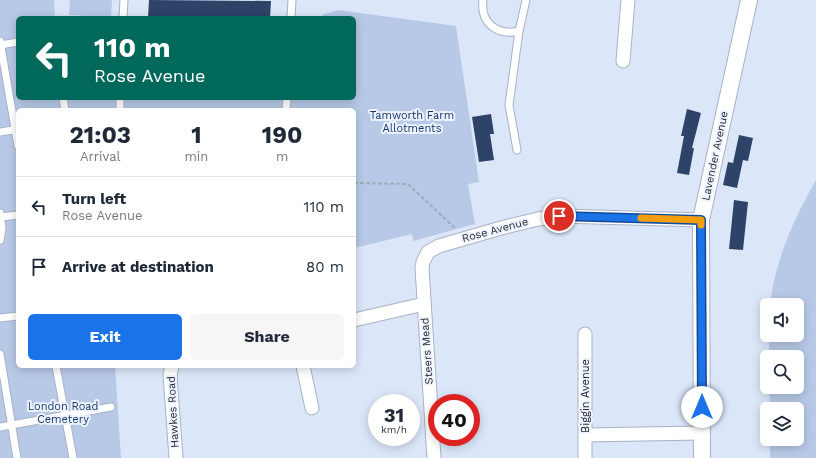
<!DOCTYPE html>
<style>
:root{--surface:#fff;--page:#f6f6f7;--text:#1f2937;--muted:#747a83;--line:#e0e1e3;--accent:#1a73e8}
body{margin:0;font-family:"Work Sans",sans-serif;background:var(--page);color:var(--text);height:100vh;display:flex;flex-direction:column;font-size:15px;white-space:nowrap}
*{box-sizing:border-box;margin:0}
p{font-size:13px;color:var(--muted)}
.icon{flex:none;width:22px;height:22px;fill:none;stroke:currentColor;stroke-width:2;stroke-linecap:round;stroke-linejoin:round}
.map{position:relative;flex:1;overflow:hidden}
.side{position:absolute;left:16px;top:108px;width:340px;height:260px;display:flex;flex-direction:column;background:var(--surface);border-radius:6px;box-shadow:0 2px 10px #0003}
.side>*{flex:none}
.top-card{position:absolute;left:16px;top:16px;width:340px;height:84px;border-radius:6px;box-shadow:0 2px 10px #0003;background:#00695c;color:#fff;overflow:hidden}
.buttons{position:absolute;left:760px;top:298px;display:grid;gap:8px}
.buttons a{display:grid;place-items:center;width:44px;height:44px;border-radius:6px;background:var(--surface);box-shadow:0 2px 10px #0003;font-size:20px}
.speed{position:absolute;left:368px;top:394px;display:flex;gap:8px;font-size:20px;font-weight:700;text-align:center}
.speed>*{display:grid;place-content:center;width:52px;height:52px;border-radius:50%;background:var(--surface);box-shadow:0 2px 10px #0003;line-height:1}
.speed small{font-size:10px;font-weight:400}
.speed .limit{border:6px solid #d22;background:#fff;color:#111}
.pin{position:absolute;display:grid;place-items:center;width:34px;height:34px;color:#fff;margin:-17px;border:2px solid #fff;border-radius:50%;box-shadow:0 1px 4px #0007}
.me{position:absolute;width:44px;margin:-22px;rotate:0deg;stroke-linejoin:round;filter:drop-shadow(0 0 3px #0008)}
.turn{display:flex;align-items:center;gap:14px;height:84px;padding:0 12px;font-size:18px}
.turn .icon{width:52px;height:52px;stroke-width:2.5}
.turn b{display:block;font-size:28px;line-height:34px}
.eta{display:flex;justify-content:space-evenly;align-items:center;height:68px;text-align:center}
.eta b{font-size:24px;font-weight:700;line-height:28px}
.primary-button{display:flex;gap:8px;margin-top:auto;padding:8px 12px}
.primary-button a{flex:1;height:46px;border-radius:6px;background:var(--accent);color:#fff;font-size:16px;font-weight:700;line-height:46px;text-align:center}
.primary-button a+a{background:var(--page);color:var(--text)}
ul{padding:0;list-style:none}
li{display:flex;align-items:center;gap:12px;height:60px;padding:0 12px;border-top:1px solid var(--line)}
li div{flex:1}
li b{display:block;font-size:15px}
li em{font-style:normal}
.map>svg:first-child{display:block}
</style>
<div class="map">
<svg width="816" height="458" viewBox="0 0 816 458">
<rect width="100%" height="100%" fill="#dbe6f9"/>
<path fill="#b7c9e7" d="M0 0H54L55 18H18V98H354V18H322V15L338 10 456 26 479 182 468 184 475 224 413 241 412 234 354 248V110H18V366H115L121 458H0Z
M70 0H112L111 17 69 15Z
M816 180V458H770V439H797V409H770L769 387H797V357H769V335H797V305H770C775 260 794 219 816 180Z"/>
<path fill="#2d4368" d="M149 0 271 1 270 18H148Z
M687 109 701 113 692 148H694L689 175 677 173 684 136H681Z
M491 114 494 134H490L494 160 479 162 472 117Z
M739 135 753 138 748 161 743 160 737 188 723 185 728 162 733 163Z
M734 200 748 202 743 250 729 249Z"/>
<g fill="none" stroke-linecap="round" stroke-linejoin="round">
<g stroke="#a8b2c4" stroke-width="9">
<path id="service" d="M483 0C480 23 497 36 519 31
M123 18 124 0
M291 18 292 0
M0 41 18 146
M0 45 18 42
M63 98 65 110
M120 110V98
M286 110 287 98
M0 132 18 129
M517 150 509 105 519 31 526 0
M0 213 2 229 0 240
M1 217 18 215
M0 318 18 316
M0 354 17 458
M56 366 73 458
M0 427 111 407"/>
</g>
<g stroke="#a8b2c4" stroke-width="15">
<path id="minor" d="M623 61 628 0
M354 320 424 304
M585 334V458
M172 366 170 375 176 458
M303 366 312 408
M585 435 701 433
M434 458 422 268 423 262 428 252 439 246 501 228 538 219 559 216 701 220"/>
</g>
<g stroke="#a8b2c4" stroke-width="18">
<path id="tertiary" d="M702 458 701 220 749 0"/>
</g>
<path stroke="#a2abba" stroke-width="2" stroke-dasharray="4 2" stroke-linecap="butt" d="M354 183 408 184 456 229"/>
<use href="#service" stroke="#fff" stroke-width="7"/>
<use href="#minor" stroke="#fff" stroke-width="13"/>
<use href="#tertiary" stroke="#fff" stroke-width="16"/>
</g>
<g fill="none" stroke-linecap="round" stroke-linejoin="round">
<g stroke="#114b97" stroke-width="10">
<path id="route" d="M559 216 701 220 702 407"/>
</g>
<use href="#route" stroke="#1a73e8" stroke-width="7"/>
<path stroke="#f59e0b" stroke-width="7" d="M641 218 701 220V225"/>
</g>
<g text-anchor="middle" dominant-baseline="central" stroke-width="4" stroke-linejoin="round" paint-order="stroke">
<g font-size="11" fill="#18366b" stroke="#edf3ff">
<text x="412" y="115">Tamworth Farm<tspan x="412" dy="13">Allotments</tspan></text>
<text x="63" y="406">London Road<tspan x="63" dy="13">Cemetery</tspan></text>
</g>
<g font-size="11" fill="#282c32" stroke="#edf3ff">
<text transform="translate(715 156) rotate(-78)">Lavender Avenue</text>
<text transform="translate(495 230) rotate(-15)">Rose Avenue</text>
<text transform="translate(427 351) rotate(-94)">Steers Mead</text>
<text transform="translate(585 396) rotate(-90)">Biggin Avenue</text>
<text transform="translate(173 412) rotate(-93)">Hawkes Road</text>
</g>
</g>
</svg>
<div class="buttons">
<a><svg class="icon" aria-label="sound" viewBox="0 0 24 24"><path d="M4 9h4l5-4v14l-5-4H4zM17 9q2 3 0 6"/></svg></a>
<a><svg class="icon" aria-label="search" viewBox="0 0 24 24"><circle cx="10" cy="10" r="6"/><path d="M15 15l6 6"/></svg></a>
<a><svg class="icon" aria-label="layers" viewBox="0 0 24 24"><path d="M12 4l9 5-9 5-9-5zM3 14l9 5 9-5"/></svg></a>
</div>
<div class="speed"><div>31<small>km/h</small></div><div class="limit">40</div></div>
<div class="pin" style="left:559px;top:216px;background:#d93025"><svg class="icon" aria-label="arrive" viewBox="0 0 24 24"><path d="M6 21V4h12l-3 4 3 4H6"/></svg></div>
<svg class="me" style="left:702px;top:407px" viewBox="-20 -20 40 40"><circle r="19" fill="#fff"/><path d="M0-13L10 11 0 6-10 11z" fill="#1a73e8"/></svg>
<div class="top-card">
<div class="turn"><svg class="icon" aria-label="left" viewBox="0 0 24 24"><path d="M17 20v-9H6M10 6l-5 5 5 5"/></svg><div><b>110 m</b>Rose Avenue</div></div>
</div>
<section class="side">
<div class="eta">
<div><b>21:03</b><p>Arrival</p></div>
<div><b>1</b><p>min</p></div>
<div><b>190</b><p>m</p></div>
</div>
<ul>
<li><svg class="icon" aria-label="left" viewBox="0 0 24 24"><path d="M17 20v-9H6M10 6l-5 5 5 5"/></svg><div><b>Turn left</b><p>Rose Avenue</p></div><em>110 m</em></li>
<li><svg class="icon" aria-label="arrive" viewBox="0 0 24 24"><path d="M6 21V4h12l-3 4 3 4H6"/></svg><div><b>Arrive at destination</b></div><em>80 m</em></li>
</ul>
<div class="primary-button"><a>Exit</a><a>Share</a></div>
</section>
</div>
